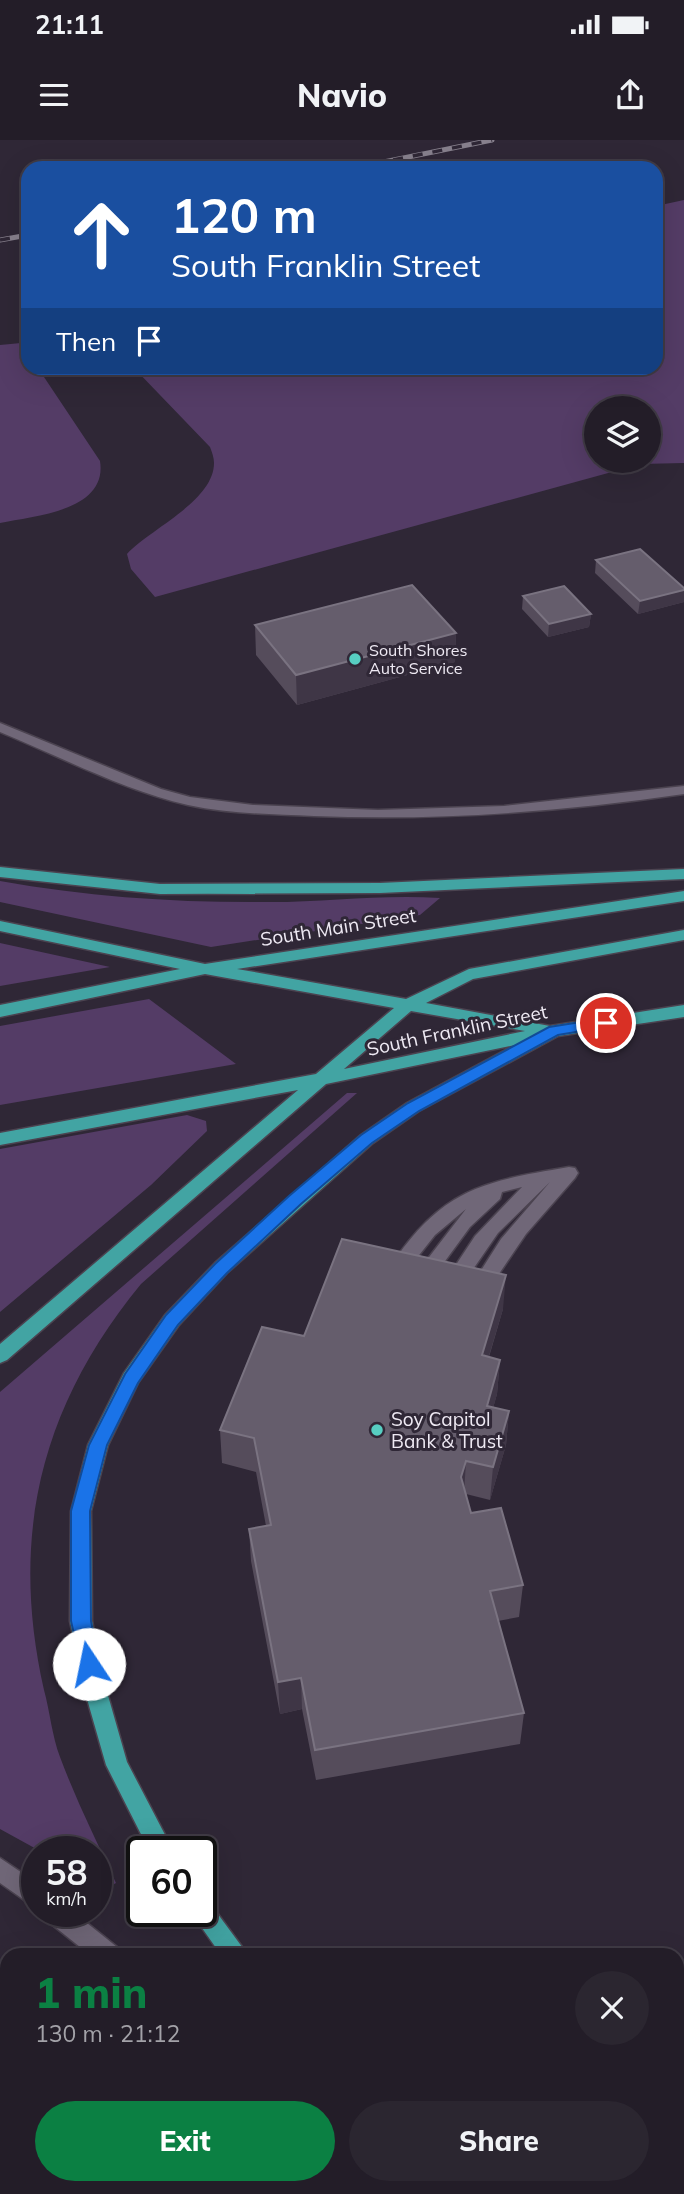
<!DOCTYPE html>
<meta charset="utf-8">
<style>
:root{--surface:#231d28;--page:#2b2630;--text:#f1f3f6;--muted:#a3a2a8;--line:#403b45;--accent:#0b8043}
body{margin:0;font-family:Mulish,sans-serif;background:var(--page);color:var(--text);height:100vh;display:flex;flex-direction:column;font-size:26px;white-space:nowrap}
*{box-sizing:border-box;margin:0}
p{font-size:23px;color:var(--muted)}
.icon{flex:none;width:38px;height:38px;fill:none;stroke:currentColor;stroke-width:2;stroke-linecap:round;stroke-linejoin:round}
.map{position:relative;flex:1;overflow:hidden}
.details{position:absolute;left:0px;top:1808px;width:684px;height:247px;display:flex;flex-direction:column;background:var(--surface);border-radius:21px 21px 0 0;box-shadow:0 7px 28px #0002,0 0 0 2px var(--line)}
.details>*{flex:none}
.hud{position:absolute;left:21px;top:21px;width:642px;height:214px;border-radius:21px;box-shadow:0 7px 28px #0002,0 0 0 2px var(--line);background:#1a4fa0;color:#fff;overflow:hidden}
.controls{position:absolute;left:584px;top:256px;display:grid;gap:14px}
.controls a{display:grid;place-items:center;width:77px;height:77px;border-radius:50%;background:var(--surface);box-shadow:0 7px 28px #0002,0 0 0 2px var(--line);font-size:35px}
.speed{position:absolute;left:21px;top:1696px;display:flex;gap:14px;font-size:35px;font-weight:700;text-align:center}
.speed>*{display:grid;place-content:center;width:91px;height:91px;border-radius:50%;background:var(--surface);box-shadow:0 7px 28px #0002,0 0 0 2px var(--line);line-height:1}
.speed small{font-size:18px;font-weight:400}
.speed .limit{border:4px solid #111;border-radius:10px;background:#fff;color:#111}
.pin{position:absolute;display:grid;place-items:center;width:60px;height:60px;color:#fff;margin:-30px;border:4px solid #fff;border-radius:50%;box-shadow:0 2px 7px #0007}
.me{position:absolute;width:77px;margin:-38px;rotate:349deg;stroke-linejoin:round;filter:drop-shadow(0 0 5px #0008)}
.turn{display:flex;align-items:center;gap:24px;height:147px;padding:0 35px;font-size:32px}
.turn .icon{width:91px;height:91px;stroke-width:2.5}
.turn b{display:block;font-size:49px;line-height:60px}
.then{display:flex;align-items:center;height:66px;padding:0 35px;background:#0003;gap:14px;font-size:26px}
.round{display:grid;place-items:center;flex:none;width:74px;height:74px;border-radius:37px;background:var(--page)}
.headline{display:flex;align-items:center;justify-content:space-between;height:119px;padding:0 35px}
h1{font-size:42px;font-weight:800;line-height:52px;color:var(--accent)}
.cta{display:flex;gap:14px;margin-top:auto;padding:14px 35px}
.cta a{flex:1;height:80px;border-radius:42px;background:var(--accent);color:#fff;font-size:28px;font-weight:800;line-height:80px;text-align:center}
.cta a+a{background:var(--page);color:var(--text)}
.status{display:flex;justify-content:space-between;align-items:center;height:49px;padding:0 35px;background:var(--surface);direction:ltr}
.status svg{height:19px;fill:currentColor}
header{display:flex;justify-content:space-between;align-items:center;height:91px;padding:0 35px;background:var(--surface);font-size:32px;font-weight:800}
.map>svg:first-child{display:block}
</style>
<div class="status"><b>21:11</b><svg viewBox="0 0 49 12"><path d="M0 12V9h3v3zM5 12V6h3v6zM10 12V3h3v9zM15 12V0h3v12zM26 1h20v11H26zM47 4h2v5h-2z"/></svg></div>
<header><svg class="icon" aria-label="menu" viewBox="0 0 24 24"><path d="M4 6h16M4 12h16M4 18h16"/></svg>Navio<svg class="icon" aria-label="share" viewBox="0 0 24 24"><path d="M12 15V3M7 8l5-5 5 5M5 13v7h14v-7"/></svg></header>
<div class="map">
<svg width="684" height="2054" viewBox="0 0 684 2054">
<rect width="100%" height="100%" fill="#2f2736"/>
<path fill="#543c66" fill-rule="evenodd" d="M684 60V323L641 324 155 457 131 429 127 414C150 389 214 361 214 323 214 318 212 312 210 307L134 228H656V66ZM597 268H649V320H597Z
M21 203 28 213V228H38L100 321C108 371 34 376 0 383V205Z
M0 741C89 757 180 763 270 762 327 762 384 754 440 758L420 775 211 807 0 762Z
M0 803 110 827 0 846Z
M149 859 236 924 0 965V886Z
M347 953H357L141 1144C41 1266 9 1395 44 1550 50 1572 52 1596 60 1617 76 1660 97 1702 116 1743L99 1752 96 1750V1712L40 1711 0 1689V1252Z
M187 975 206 981 207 991 151 1045 0 1172V1009Z"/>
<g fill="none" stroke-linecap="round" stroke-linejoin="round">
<g stroke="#4b4350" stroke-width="3">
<path id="minor" d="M0 583 161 649 190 657 253 665 378 670 504 666 684 646V654C561 672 438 681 314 676 272 674 229 674 188 665 123 650 61 617 0 592Z
M569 1027 575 1028 578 1033 575 1038 526 1094 484 1156H470L468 1151 501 1099 550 1042 498 1093 458 1151H444L442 1146 475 1096 522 1047 502 1052 500 1059 470 1087 429 1143H415L413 1138 466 1069 435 1095 401 1138H389L386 1133 389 1128C442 1049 480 1042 569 1027Z
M0 1718 37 1743V1769L0 1743Z
M41 1771H72L117 1807 121 1815H90L45 1779Z
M0 1879 7 1882V1908L0 1905Z
M181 2048H212L215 2054H184Z
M396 2048H427L430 2054H399Z"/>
</g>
<g stroke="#4b4350" stroke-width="3">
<path id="major" d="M0 727 160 744 380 743 684 729V739L380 753 160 754 0 737Z
M684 751V761L237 829 406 859 469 829 684 790V800L473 839 426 863 550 886 684 865V877L558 896 419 971 373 1003 227 1133 179 1185 138 1243 108 1305 91 1371 92 1481 105 1545 127 1622 174 1712H150L106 1625 83 1545 70 1481 71 1371 88 1305 124 1233 165 1175 215 1123 361 995 407 963 515 905 326 944 7 1220 0 1223V1204L298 950 0 1005V993L316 934 394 868 205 834 0 877V865L180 829 0 791V781L205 824ZM411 871 525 891 344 929Z
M201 1758 209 1762 248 1815H221L190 1771H201Z
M436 2048H465L468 2054H439Z"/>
</g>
<use href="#minor" fill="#706778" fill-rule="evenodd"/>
<use href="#major" fill="#42a4a3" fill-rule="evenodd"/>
<g stroke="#87808d" stroke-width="5">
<path id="rail" d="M354 28 492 0
M0 100 28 95"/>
</g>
<use href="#rail" stroke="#2f2736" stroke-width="3.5" stroke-dasharray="10" stroke-linecap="butt"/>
</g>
<path fill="#554c5b" d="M596 420 684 462 638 474 595 433Z
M523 456 591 474 589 487 548 497 522 469Z
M255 485 456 493 455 522 297 565 256 515Z
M503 1169 489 1217 500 1220 497 1254 493 1268 509 1271 506 1305 490 1360 466 1354 471 1373 523 1445 519 1477 498 1481 524 1573 520 1604 316 1640 302 1569 280 1574 251 1421 249 1389 266 1386 256 1332 222 1323 220 1290 304 1196Z"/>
<path fill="#3f3646" d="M684 450V462L638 474 640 461Z
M591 474 589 487 548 497 549 484Z
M456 493 455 522 297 565 296 535Z
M506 1135 503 1169 479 1249 482 1215Z
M500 1220 497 1254 484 1300 487 1266Z
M509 1271 506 1305 490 1360 493 1327Z
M466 1321 464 1354 461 1337Z
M301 1538 302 1569 280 1574 278 1542Z"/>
<path fill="#655d6c" stroke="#7a7381" stroke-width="2" d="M640 409 684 448V450L640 461 596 420Z
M412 445 456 493 296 535 255 485Z
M564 446 591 474 549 484 523 456Z
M342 1099 506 1135 482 1215 500 1220 487 1266 509 1271 493 1327 466 1321 461 1337 471 1373 501 1368 523 1445 490 1451 524 1573 315 1610 301 1538 278 1542 249 1389 271 1385 254 1298 220 1290 262 1187 304 1196Z"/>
<path fill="#1a73e8" stroke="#114b97" stroke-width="2" d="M606 878 612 879 614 883 612 886 558 895 419 971 372 1003 301 1064 227 1133 178 1185 138 1243 107 1305 90 1371 91 1481 99 1524 96 1530 89 1533 82 1530 71 1481V1371L89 1305 125 1234 166 1175 215 1124 289 1056 361 995 408 963 549 887Z"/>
<g fill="#57cec2" stroke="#2f2736" stroke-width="2.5">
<circle cx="355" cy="519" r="7"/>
<circle cx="377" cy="1290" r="7"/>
</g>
<g text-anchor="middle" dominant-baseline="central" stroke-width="6" stroke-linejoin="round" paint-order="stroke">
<g font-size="16" fill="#eee9f3" stroke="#2f2736" text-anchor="start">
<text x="369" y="510">South Shores<tspan x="369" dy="18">Auto Service</tspan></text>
</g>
<g font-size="19" fill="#eee9f3" stroke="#2f2736">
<text transform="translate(338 787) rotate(-9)">South Main Street</text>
<text transform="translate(457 890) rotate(-12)">South Franklin Street</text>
</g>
<g font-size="19" fill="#eee9f3" stroke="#2f2736" text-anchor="start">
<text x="391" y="1279">Soy Capitol<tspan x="391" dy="22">Bank &amp; Trust</tspan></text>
</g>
</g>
</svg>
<div class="controls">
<a><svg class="icon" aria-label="layers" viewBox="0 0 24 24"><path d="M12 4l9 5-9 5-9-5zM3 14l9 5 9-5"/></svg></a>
</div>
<div class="speed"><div>58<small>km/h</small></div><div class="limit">60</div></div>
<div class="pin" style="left:606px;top:883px;background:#d93025"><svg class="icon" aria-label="arrive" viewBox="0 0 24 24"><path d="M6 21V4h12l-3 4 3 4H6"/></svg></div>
<svg class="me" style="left:89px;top:1524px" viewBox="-20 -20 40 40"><circle r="19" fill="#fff"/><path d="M0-13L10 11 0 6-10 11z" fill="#1a73e8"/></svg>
<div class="hud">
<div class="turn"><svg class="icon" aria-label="ahead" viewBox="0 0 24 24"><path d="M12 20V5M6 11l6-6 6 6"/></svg><div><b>120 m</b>South Franklin Street</div></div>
<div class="then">Then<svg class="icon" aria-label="arrive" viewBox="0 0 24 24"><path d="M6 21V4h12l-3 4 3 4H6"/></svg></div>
</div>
<section class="details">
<div class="headline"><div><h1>1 min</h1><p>130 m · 21:12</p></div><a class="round"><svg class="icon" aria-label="close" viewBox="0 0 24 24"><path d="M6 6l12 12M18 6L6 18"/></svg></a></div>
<div class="cta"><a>Exit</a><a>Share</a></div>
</section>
</div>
